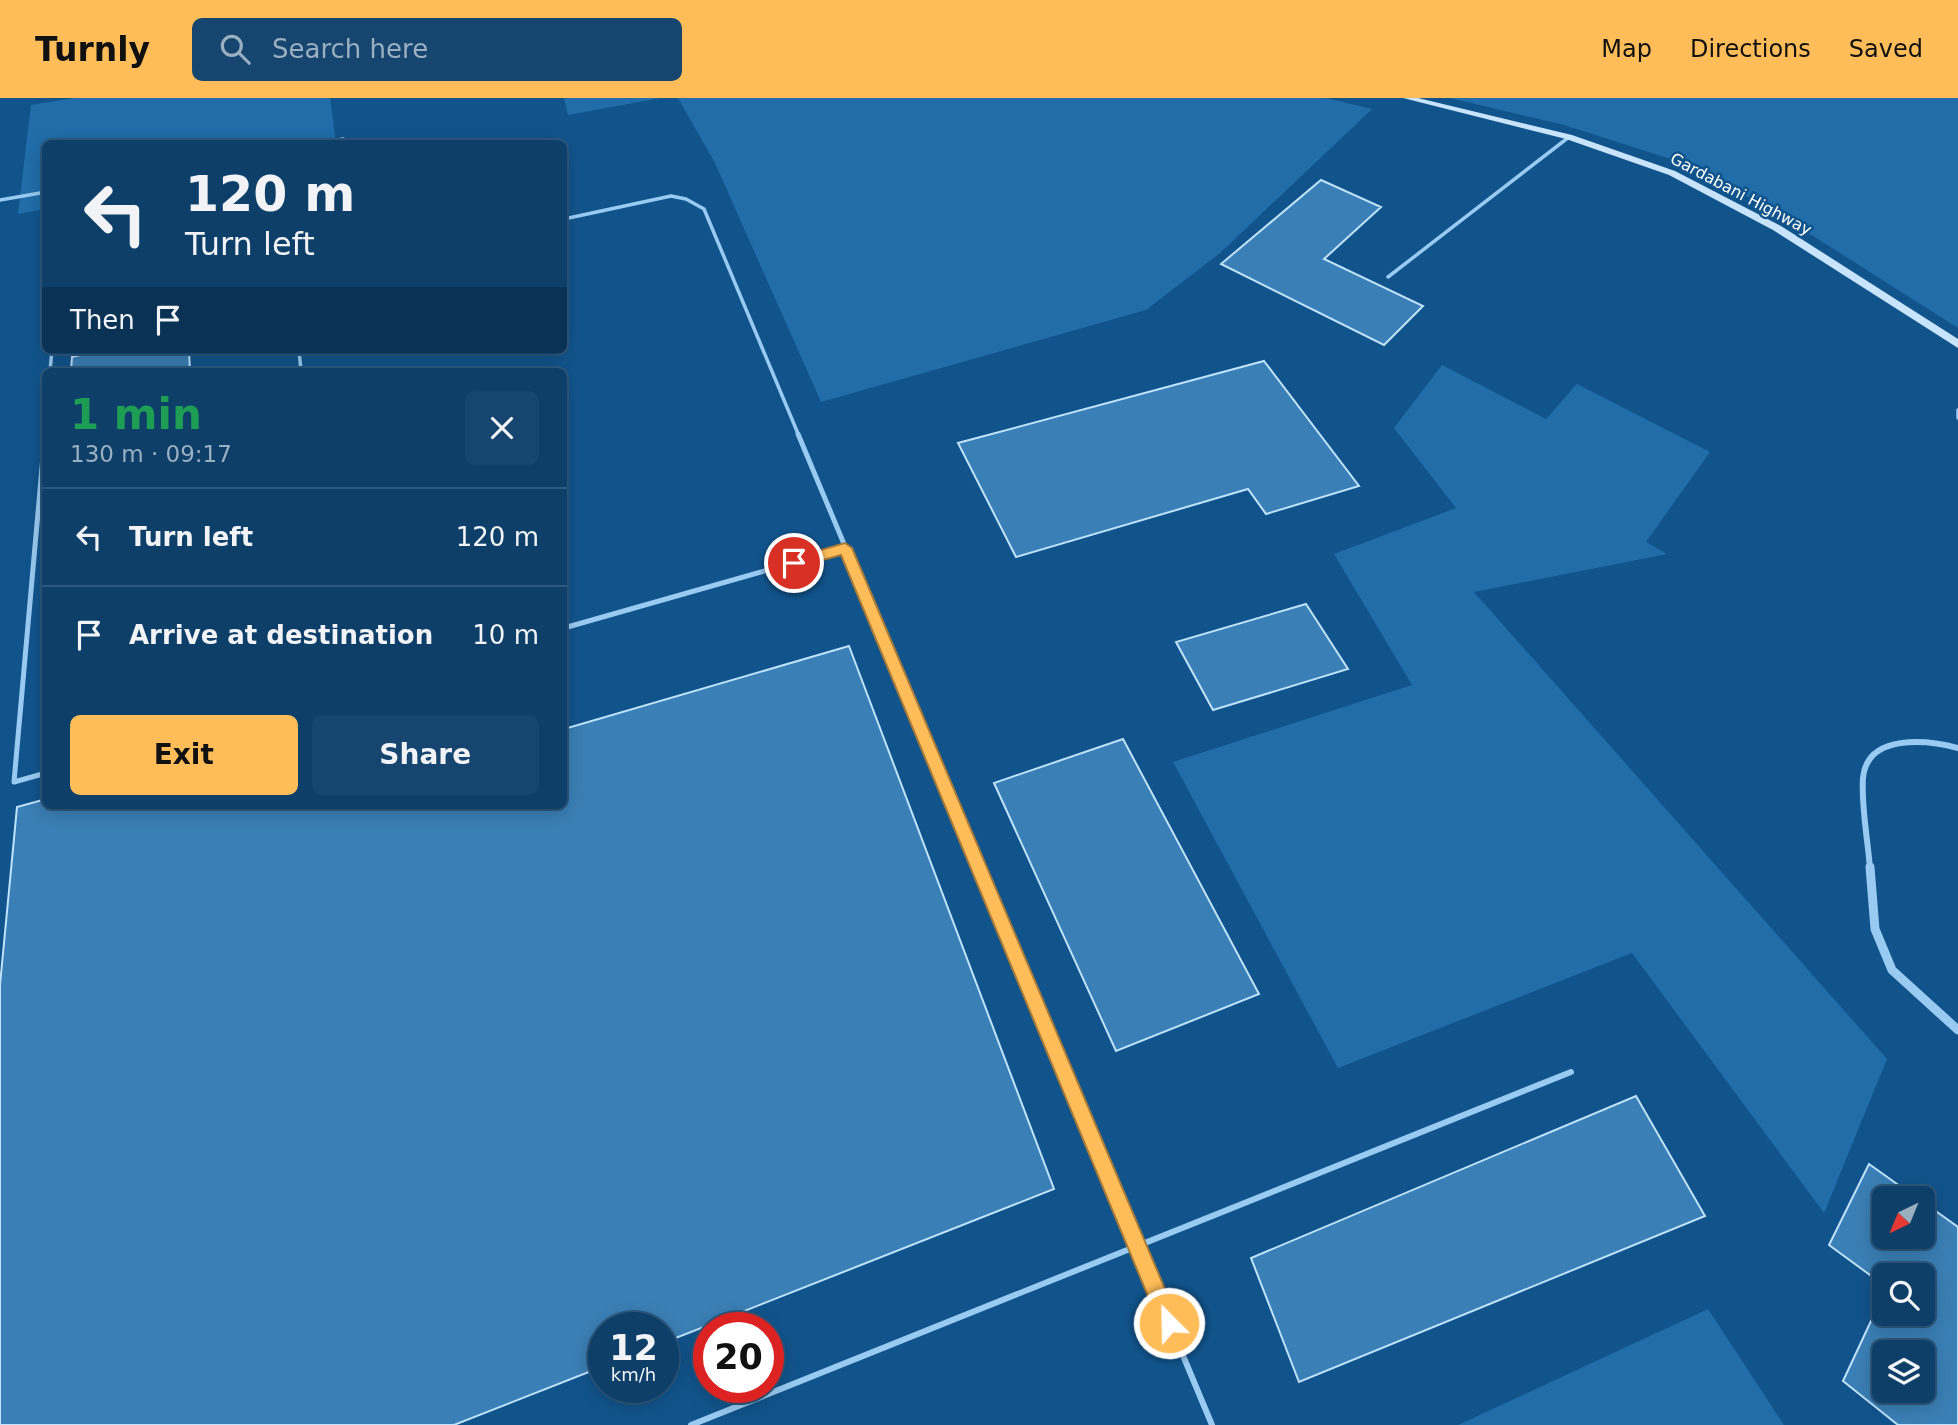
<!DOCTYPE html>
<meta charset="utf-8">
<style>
:root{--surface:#0d3f69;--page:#16466f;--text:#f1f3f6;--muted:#9aafc0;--line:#2d587d;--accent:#ffbd59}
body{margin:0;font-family:"DejaVu Sans",sans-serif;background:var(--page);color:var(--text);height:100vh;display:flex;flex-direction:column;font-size:26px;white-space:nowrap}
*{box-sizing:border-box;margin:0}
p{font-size:23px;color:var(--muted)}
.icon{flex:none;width:38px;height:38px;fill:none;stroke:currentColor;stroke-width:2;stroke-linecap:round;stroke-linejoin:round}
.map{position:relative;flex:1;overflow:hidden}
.panel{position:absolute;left:42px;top:270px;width:525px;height:441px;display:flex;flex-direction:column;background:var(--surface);border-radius:10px;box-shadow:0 4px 18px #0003,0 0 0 2px var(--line)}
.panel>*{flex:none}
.hud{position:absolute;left:42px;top:42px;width:525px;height:214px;border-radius:10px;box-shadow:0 4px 18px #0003,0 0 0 2px var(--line);background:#0d3f69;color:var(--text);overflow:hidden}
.needle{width:46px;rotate:223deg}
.buttons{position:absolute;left:1872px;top:1088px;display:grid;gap:14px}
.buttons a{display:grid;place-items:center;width:63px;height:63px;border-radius:10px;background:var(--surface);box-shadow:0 4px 18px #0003,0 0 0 2px var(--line);font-size:35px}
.speed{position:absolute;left:588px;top:1214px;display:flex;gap:14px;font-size:35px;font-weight:700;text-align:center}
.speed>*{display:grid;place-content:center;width:91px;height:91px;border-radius:50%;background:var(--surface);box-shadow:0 4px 18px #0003,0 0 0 2px var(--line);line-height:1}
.speed small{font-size:18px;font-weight:400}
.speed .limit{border:10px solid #d22;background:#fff;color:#111}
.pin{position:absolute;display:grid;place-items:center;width:60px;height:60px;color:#fff;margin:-30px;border:4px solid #fff;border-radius:50%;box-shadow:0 2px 7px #0007}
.me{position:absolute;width:77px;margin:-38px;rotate:337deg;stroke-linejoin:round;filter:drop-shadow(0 0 5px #0008)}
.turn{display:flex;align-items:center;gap:24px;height:147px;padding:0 28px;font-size:32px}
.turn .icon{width:91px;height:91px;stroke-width:2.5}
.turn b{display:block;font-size:49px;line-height:60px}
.then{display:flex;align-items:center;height:66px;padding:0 28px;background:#0003;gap:14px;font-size:26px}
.round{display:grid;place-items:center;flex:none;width:74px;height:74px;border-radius:10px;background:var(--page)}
.overview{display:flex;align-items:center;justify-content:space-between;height:119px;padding:0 28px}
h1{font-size:42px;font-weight:700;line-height:52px;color:#1e9e55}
.cta{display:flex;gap:14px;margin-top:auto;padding:14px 28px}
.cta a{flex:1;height:80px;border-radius:10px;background:var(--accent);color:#111;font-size:28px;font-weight:700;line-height:80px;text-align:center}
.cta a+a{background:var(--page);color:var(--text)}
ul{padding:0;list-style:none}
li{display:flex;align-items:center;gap:21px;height:98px;padding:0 28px;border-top:2px solid var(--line)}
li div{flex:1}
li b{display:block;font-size:26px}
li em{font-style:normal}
header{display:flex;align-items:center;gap:42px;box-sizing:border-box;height:98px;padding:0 35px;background:var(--accent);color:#111}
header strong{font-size:33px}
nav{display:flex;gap:38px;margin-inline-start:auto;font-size:24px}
.search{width:490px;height:63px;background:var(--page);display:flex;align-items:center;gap:18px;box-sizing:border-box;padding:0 24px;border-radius:10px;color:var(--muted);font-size:26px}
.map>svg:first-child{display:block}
</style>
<header>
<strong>Turnly</strong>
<div class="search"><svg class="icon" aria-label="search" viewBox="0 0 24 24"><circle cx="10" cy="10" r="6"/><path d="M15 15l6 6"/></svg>Search here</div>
<nav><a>Map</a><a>Directions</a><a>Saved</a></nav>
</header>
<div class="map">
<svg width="1958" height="1327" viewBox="0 0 1958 1327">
<rect width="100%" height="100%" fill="#11548c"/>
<path fill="#206da9" d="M74 0H330L336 45 46 46 45 111 18 116 31 7Z
M564 0H661L568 17Z
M678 0H1326L1372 11 1220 155 1146 212 821 304 715 65Z
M1450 0H1958V230L1769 110 1683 65 1564 27Z
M1442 267 1546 321 1577 286 1710 354 1646 444 1667 456 1474 494 1887 961 1824 1115 1632 855 1338 970 1173 664 1412 587 1334 456 1456 410 1394 330Z
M1708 1211 1784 1327H1458Z"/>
<path fill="#3a7fb5" stroke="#bfe2fd" stroke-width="2" fill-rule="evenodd" d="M1321 82 1381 109 1324 161 1423 208 1384 247 1221 166Z
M101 252H189L190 273H71L72 259Z
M1264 263 1359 388 1266 416 1248 391 1016 459 958 345Z
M1306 506 1348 571 1213 612 1176 544Z
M849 548 1054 1091 663 1245V1230H604V1268L454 1327H0V887L17 709 46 701V707H564V631Z
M1123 641 1259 896 1116 953 994 685Z
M1636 998 1705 1118 1299 1284 1251 1160Z
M1869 1066 1918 1101H1885V1139H1923V1104L1958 1129V1327H1898L1843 1283 1885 1193V1216H1923V1178H1885V1188L1829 1147ZM1885 1255H1923V1293H1885Z"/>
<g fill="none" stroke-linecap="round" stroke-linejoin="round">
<path stroke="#99caf1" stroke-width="3.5" d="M317 46 343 41
M0 102 46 94
M564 121 671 98 686 101 704 111 799 338
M1388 179 1569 39
M299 252 301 273
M50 273 52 252
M1958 312V320
M45 338 46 323"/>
<path stroke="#99caf1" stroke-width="5" d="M45 336 14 684 46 675
M798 336 980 771
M564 530 845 450"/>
<path stroke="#99caf1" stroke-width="6" d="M979 769 1212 1327
M691 1327 1571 974"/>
<path stroke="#99caf1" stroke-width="6" d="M1870 771C1868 742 1861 709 1863 680 1867 635 1928 642 1958 650"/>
<path stroke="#99caf1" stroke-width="9" d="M1870 769 1875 831 1892 872 1958 932"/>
<path fill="#c7e4fc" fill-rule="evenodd" d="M1403 0H1418L1572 37 1675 73 1781 128 1958 241V250L1773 132 1669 77 1566 41Z"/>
</g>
<path fill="#ffbd59" stroke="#a67b3a" stroke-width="2" d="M845 445 852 450 1176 1217 1179 1225 1176 1232 1169 1235 1162 1232 841 457 794 470 787 465 789 461Z"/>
<g text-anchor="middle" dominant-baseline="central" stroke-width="5" stroke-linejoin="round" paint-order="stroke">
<g font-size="16" fill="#fff" stroke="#11548c">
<text transform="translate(1741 96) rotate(28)">Gardabani Highway</text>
</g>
</g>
</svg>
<div class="buttons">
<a><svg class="needle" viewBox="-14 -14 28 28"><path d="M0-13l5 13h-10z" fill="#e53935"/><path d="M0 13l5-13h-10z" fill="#9aafc0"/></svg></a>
<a><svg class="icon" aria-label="search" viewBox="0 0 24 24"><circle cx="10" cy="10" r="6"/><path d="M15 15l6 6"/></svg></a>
<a><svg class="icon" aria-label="layers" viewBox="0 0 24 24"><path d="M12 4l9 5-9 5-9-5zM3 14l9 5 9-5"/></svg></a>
</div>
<div class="speed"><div>12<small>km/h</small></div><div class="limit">20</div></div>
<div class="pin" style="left:794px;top:465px;background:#d93025"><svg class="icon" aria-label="arrive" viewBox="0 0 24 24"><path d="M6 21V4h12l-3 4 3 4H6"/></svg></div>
<svg class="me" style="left:1169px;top:1225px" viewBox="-20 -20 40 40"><circle r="17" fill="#ffbd59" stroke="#fff" stroke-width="3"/><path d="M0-11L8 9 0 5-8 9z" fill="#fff"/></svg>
<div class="hud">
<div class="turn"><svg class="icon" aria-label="left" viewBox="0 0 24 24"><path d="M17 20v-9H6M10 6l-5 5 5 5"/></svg><div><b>120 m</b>Turn left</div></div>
<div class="then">Then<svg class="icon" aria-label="arrive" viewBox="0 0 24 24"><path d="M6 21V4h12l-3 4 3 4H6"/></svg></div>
</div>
<section class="panel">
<div class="overview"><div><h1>1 min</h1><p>130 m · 09:17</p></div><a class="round"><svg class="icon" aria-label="close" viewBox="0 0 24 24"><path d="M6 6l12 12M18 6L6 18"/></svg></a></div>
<ul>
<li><svg class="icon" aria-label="left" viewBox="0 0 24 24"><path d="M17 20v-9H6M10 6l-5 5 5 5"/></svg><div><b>Turn left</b></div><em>120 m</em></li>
<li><svg class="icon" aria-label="arrive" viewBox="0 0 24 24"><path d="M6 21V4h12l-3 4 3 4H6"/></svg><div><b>Arrive at destination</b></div><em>10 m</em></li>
</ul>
<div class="cta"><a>Exit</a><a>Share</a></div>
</section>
</div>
